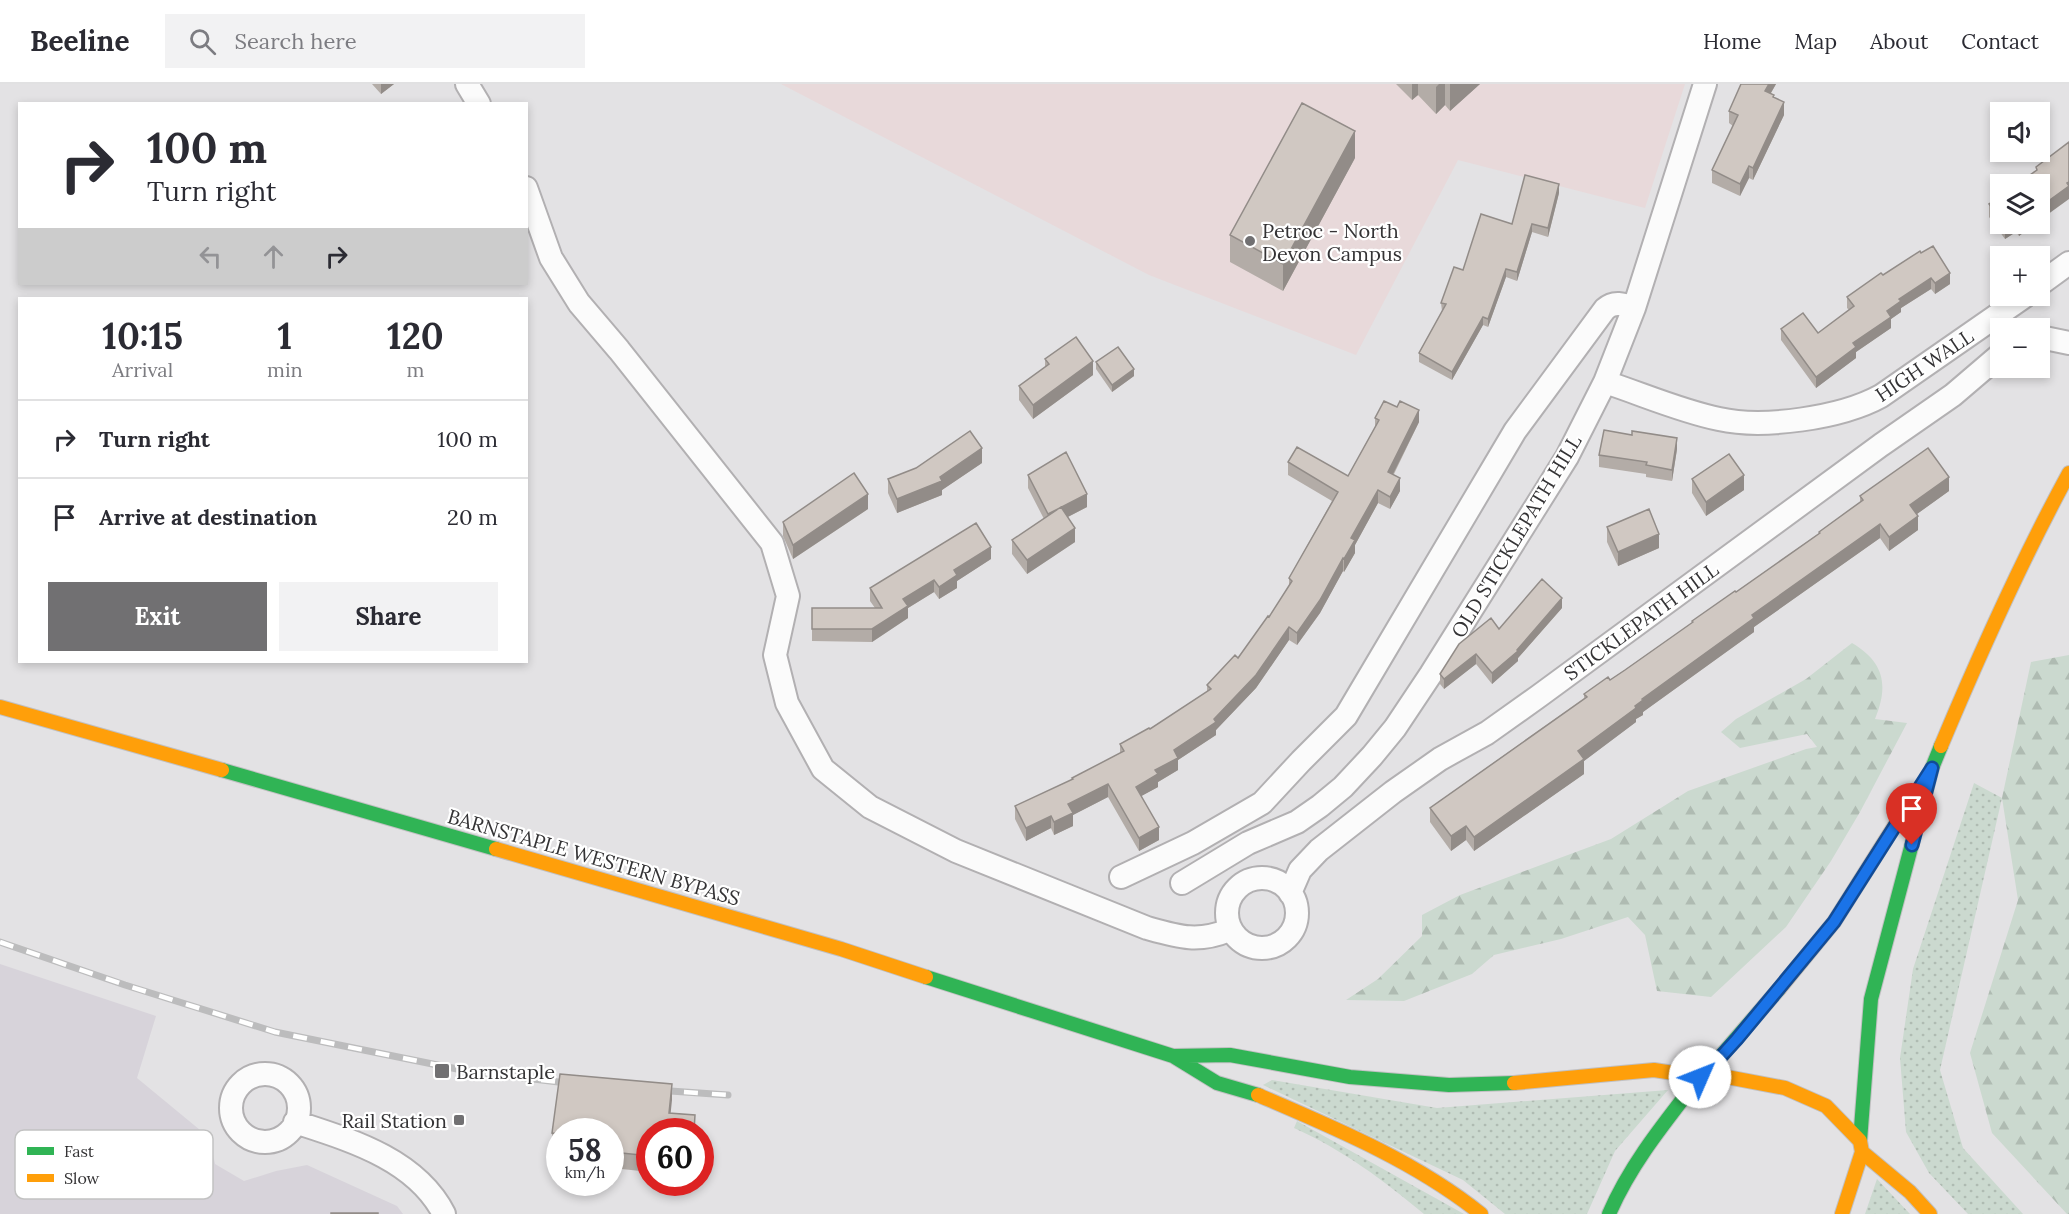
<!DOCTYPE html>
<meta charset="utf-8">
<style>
:root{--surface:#fff;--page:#f2f2f3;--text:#2b2b33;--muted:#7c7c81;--line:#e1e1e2;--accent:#717072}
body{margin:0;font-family:Lora,serif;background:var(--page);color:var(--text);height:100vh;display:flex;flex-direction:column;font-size:22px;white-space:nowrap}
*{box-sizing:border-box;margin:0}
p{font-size:20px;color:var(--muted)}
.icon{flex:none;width:33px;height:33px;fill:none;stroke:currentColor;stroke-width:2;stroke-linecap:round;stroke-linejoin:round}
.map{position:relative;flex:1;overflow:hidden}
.drawer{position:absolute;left:18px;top:213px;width:510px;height:366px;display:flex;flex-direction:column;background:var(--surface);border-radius:0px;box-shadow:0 3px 9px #0003}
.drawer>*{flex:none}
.hud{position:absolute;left:18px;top:18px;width:510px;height:183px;border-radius:0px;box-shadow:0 3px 9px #0003;background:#fff;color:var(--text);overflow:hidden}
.tools{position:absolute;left:1990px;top:18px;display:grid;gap:12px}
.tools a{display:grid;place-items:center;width:60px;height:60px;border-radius:0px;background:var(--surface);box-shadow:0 3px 9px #0003;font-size:30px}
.speed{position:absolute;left:546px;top:1034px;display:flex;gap:12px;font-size:30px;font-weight:700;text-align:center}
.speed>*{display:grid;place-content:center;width:78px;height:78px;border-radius:50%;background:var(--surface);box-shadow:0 3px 9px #0003;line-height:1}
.speed small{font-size:15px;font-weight:400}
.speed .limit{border:9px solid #d22;background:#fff;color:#111}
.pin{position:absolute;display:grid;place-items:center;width:51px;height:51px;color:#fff;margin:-62px -26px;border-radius:50% 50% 50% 0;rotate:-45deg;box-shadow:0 0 6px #0007}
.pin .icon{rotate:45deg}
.me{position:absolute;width:66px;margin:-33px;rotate:46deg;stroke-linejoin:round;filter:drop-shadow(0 0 4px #0008)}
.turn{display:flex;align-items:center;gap:21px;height:126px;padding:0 30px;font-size:27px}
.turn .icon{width:78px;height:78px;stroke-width:2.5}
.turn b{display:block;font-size:42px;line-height:51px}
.lanes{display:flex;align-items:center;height:57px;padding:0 30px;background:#0003;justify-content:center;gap:30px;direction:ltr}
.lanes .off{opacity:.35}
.eta{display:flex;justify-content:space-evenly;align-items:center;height:102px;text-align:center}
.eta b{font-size:36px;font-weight:700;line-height:42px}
.primary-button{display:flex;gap:12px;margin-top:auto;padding:12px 30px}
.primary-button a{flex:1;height:69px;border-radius:0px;background:var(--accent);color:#fff;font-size:24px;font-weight:700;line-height:69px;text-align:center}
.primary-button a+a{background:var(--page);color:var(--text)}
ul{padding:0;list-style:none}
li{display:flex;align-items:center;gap:18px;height:78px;padding:0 30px;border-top:2px solid var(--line)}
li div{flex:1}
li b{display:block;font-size:22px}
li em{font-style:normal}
header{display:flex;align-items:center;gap:36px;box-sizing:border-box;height:84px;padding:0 30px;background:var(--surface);border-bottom:2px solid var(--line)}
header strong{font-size:28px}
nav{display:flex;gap:33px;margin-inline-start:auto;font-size:21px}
.search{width:420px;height:54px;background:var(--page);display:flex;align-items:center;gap:15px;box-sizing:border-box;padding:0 21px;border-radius:0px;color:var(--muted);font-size:22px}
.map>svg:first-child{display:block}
</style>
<header>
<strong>Beeline</strong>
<div class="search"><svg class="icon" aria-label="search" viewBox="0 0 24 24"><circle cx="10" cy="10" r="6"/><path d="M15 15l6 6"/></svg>Search here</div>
<nav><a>Home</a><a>Map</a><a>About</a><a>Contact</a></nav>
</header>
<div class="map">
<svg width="2069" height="1130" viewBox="0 0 2069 1130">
<defs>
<pattern id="grass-dots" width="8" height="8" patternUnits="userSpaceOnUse" patternTransform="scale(1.5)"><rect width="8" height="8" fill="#cbd9cf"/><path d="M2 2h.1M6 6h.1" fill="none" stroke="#afbbb2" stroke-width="1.8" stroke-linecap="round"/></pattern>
<pattern id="forest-firs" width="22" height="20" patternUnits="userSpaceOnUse" patternTransform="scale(1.5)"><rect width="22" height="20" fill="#cbd9cf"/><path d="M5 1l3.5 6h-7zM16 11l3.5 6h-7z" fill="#afbbb2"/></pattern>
</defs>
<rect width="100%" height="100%" fill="#e3e2e4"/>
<path fill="#d7d3da" d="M0 880 156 932 137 994 200 1046 211 1061 215 1080 244 1097 276 1087 307 1081 397 1122 403 1130H0Z"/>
<path fill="#e8d9da" d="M781 0H1685L1645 124 1458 76 1356 271 1149 191Z"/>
<path fill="url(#grass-dots)" d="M1974 699 2002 714 1940 986 1963 1064 2023 1130H1968L1929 1089 1906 1048 1900 974 1913 885Z
M1272 996 1437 1024 1668 1006 1615 1067 1587 1130H1505L1463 1096 1263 1001Z
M1297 1037 1464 1130H1424C1382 1095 1343 1066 1294 1044Z
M1877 1095 1910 1130H1865Z"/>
<path fill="url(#forest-firs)" d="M1852 559C1884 578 1889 601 1875 635L1907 639 1860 728 1831 777 1786 843 1711 913 1657 907 1645 851 1628 833 1561 855 1494 871 1472 890 1404 917 1346 916 1378 895 1422 852V831L1460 811 1611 755 1688 707 1806 665 1817 663 1807 650 1740 664 1721 648 1736 635 1806 595Z
M2069 571V1130H2067L1992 1049 1970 969 2018 816 2002 714 2031 578Z"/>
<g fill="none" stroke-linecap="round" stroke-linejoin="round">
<g stroke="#b2b0b2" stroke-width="26">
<path id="street" d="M467 0 479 20
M526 104 551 174 579 219 619 266 772 459 788 512 775 571 787 619 823 685 870 723 956 767 1147 844C1179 853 1198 859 1229 846
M2040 200 2069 179
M2040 253 2069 259
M1605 298C1642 310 1680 327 1719 335 1763 345 1841 334 1881 312L2025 212
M1121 793 1193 759 1262 719 1301 677 1346 632 1515 347 1605 225C1614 217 1623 220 1634 224
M1227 829a35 35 0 1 1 70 0a35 35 0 1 1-70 0Z
M1182 799 1248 759 1297 738 1320 722 1343 703 1372 672 1395 644 1431 590 1567 373 1605 298 1634 224 1705 0
M1290 809 1300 786 1319 766 1393 708 1440 675 1487 649 1539 612 1881 361 1953 311 2001 270
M231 1024a34 34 0 1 1 68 0a34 34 0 1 1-68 0Z
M295 1038C350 1056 416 1075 444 1130"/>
</g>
<g stroke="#c1c0c2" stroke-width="16">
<path id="fast" d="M222 686 496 765
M926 893 1173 972 1217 999 1258 1011
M1173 972 1230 971 1350 993 1449 1001 1514 999
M1860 1057 1871 915 1932 684 1941 662
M1609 1130C1631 1079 1666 1037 1700 993L1706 989 1779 905"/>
</g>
<g stroke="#c1c0c2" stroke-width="16">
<path id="slow" d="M0 623 222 686
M1941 662C1980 569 2021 477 2069 389
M496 765 841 865 926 893
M1779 905 1834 838 1916 708
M1706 989 1785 1004 1826 1022 1860 1057 1862 1068 1842 1130
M1514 999 1654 986 1700 993
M1258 1011C1335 1044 1415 1077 1481 1130
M1862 1068 1910 1108 1930 1130"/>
</g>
<use href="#street" stroke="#fbfbfb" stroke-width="22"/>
<use href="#fast" stroke="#30b455" stroke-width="14"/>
<use href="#slow" stroke="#ff9f0a" stroke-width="14"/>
<g stroke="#bcbcbd" stroke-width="7">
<path id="rail" d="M0 858 125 901 275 948 467 987 575 1000
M656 1006 728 1011"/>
</g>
<use href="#rail" stroke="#fff" stroke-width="4.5" stroke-dasharray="14" stroke-linecap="butt"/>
</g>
<path fill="#b3aca7" d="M372 0H394L381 10Z
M1396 0H1480L1450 27 1445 21 1436 30 1418 11 1412 16Z
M1741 0H1776L1771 9 1784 31 1753 96 1749 94 1740 112 1712 99V86L1733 42 1729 39V27Z
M1355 74 1283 207 1230 178V151Z
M1559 109 1548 153 1532 148 1517 197 1506 193 1488 243 1483 241 1452 296 1419 278V269L1442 227 1441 219 1512 140Z
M2001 112V140H2035L2019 152 2016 148 2005 155 1989 133V120Z
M1921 169 1950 200 1935 210 1931 205 1901 224V228L1891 235V244L1856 268V274L1816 304 1781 256V245L1818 249 1849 226 1847 224V213Z
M1045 275 1093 291 1033 335 1019 316V302L1045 283Z
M1096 278 1134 292 1112 308 1096 285Z
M1397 323 1419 338 1394 390 1400 407 1390 425 1378 419 1355 461V469L1344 488 1343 487 1320 529 1297 561 1289 556 1256 604 1216 646V651L1178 676V686L1158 698V703L1141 712 1159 756 1139 767 1108 713 1073 731V742L1054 751 1051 744 1026 757 1015 735V722L1072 696V694L1120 669V660L1150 645 1207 608V601L1238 574 1269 533 1289 503V494L1332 417 1288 391V378L1348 392 1375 343V334Z
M1677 365 1672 397 1646 393V390L1599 383V371Z
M982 379 942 406V411L897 429 888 409V395Z
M1028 391 1087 423 1068 433 1075 458 1027 490 1012 470V456L1044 435 1028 404Z
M1692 395 1744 406 1706 432 1692 409Z
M1949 407 1917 430 1918 446 1889 467 1880 454 1754 543V548L1643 628V631L1636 635V638L1584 677V690L1474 767 1466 756 1451 767 1430 738V724L1584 614V610L1610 596 1692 539V537L1736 508 1819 449V448L1860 418V412Z
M868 425 793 475 783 452V438Z
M1607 443 1659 464 1618 482 1607 458Z
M991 475 957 497V504L939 515 934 508 908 524V534L872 558 812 557V524H875L870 517V504Z
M1562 524 1518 574V577L1492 600 1476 580 1444 605 1440 600V590L1499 545Z
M560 990 672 1000 670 1029 695 1031V1047H650V1088L612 1084V1071H610V1047H560V1066L552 1065V1049Z"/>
<path fill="#928c88" d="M381 0H394L381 10Z
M1412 0H1418V11L1412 16Z
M1439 0H1445V21L1436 30V3Z
M1450 0H1480L1450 27Z
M1769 0H1776L1765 19V7Z
M1784 18V31L1753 96V84Z
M1355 47V74L1283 207V180Z
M1749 82V94L1740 112V100Z
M2069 98V115L2040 136V123Z
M1559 100V109L1548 153V144Z
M1532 140V148L1517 197V188Z
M2009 140H2016V148L2005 155V142Z
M2019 140H2035L2019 152Z
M1506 185V193L1488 243V235Z
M1950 189V200L1935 210V199Z
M1931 194V205L1901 224V228L1891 235V244L1856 268V274L1816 304V293L1853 259 1899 215Z
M1483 233V241L1452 296V288Z
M1093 277V291L1033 335V321Z
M1134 285V292L1112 308V301Z
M1419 326V338L1388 400V388Z
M1677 354V365L1672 397V386Z
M982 364V379L942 406V411L897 429V415L940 393Z
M1744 391V406L1706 432V418Z
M1949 393V407L1910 435V421Z
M1400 394V407L1390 425V413Z
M1378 406V419L1355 461V469L1344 488V475L1351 454Z
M868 410V425L793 475V461Z
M1087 410V423L1048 443V430Z
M1918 432V446L1889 467V453Z
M1880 440V454L1754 543V548L1643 628V631L1636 635V638L1584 677V690L1474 767V753L1642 615 1752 531Z
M1075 444V458L1027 490V476Z
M1659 450V464L1618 482V468Z
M991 463V475L957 497V504L939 515V503L954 486Z
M1343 474V487L1320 529 1297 561V549Z
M934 496V508L908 524V534L872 558V545L903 515Z
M1562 514V524L1518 574V577L1492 600V589L1517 566Z
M1289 543V556L1256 604 1216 646V651L1178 676V686L1158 698V703L1136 715V703L1155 686 1174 666 1214 635Z
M1476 570V580L1444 605V595Z
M1108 700V713L1073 731V742L1054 751V738L1068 720Z
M1051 732V744L1026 757V744Z
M1466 742V756L1451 767V752Z
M1159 743V756L1139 767V754Z
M672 1000V1016L669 1045V1029Z"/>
<path fill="#d0c8c2" stroke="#928c88" stroke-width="1.5" d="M1741 0H1769L1765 7 1774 11 1773 13 1784 18 1753 84 1749 82 1740 100 1712 86 1738 31 1729 27Z
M1302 19 1355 47 1283 180 1230 151Z
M2069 58V98L2067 99 2069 102 2040 123V100H2017L2037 86 2036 83Z
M1525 91 1559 100 1548 144 1532 140 1517 188 1506 185 1488 235 1483 233 1452 288 1419 269 1446 220 1441 219 1454 183 1463 186 1481 130 1512 140Z
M2001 112V136L1989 120Z
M1933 162 1950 189 1935 199 1931 194 1899 215 1901 217 1887 227 1891 233 1853 259 1856 263 1816 293 1781 245 1803 229 1818 249 1854 222 1847 213 1881 189 1883 191 1920 167 1921 169Z
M1076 253 1093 277 1033 321 1019 302 1049 280 1045 275Z
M1118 263 1134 285 1112 301 1096 278Z
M1384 317 1397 323 1400 317 1419 326 1388 388 1400 394 1390 413 1378 406 1351 454 1355 456 1344 475 1343 474 1320 516 1297 549 1289 543 1256 591 1214 635 1216 638 1174 666 1178 674 1155 686 1158 690 1136 703 1159 743 1139 754 1108 700 1068 720 1073 729 1054 738 1051 732 1026 744 1015 722 1073 695 1072 694 1124 667 1120 660 1149 644 1150 645 1211 605 1207 601 1235 571 1238 574 1268 532 1269 533 1292 497 1289 494 1338 408 1288 378 1297 363 1348 392 1379 336 1375 334Z
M1604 346 1632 351V347L1677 354 1672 386 1646 381 1647 378 1599 371Z
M970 347 982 364 940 393 942 397 897 415 888 395 916 384Z
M1928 364 1949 393 1910 421 1918 432 1889 453 1880 440 1752 531 1754 534 1642 615 1643 616 1635 622 1636 624 1578 667 1584 675 1474 753 1466 742 1451 752 1430 724 1587 613 1584 610 1608 593 1610 596 1625 586 1693 538 1692 537 1735 507 1736 508 1820 449 1819 448 1863 416 1860 412Z
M1066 368 1087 410 1048 430 1028 391Z
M1729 370 1744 391 1706 418 1692 395Z
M854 389 868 410 793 461 783 438Z
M1061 423 1075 444 1027 476 1012 456Z
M1649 425 1659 450 1618 468 1607 443Z
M976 439 991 463 954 486 957 491 939 503 934 496 903 515 908 522 872 545H812V524H882L870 504Z
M1542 495 1562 514 1517 566 1518 567 1492 589 1476 570 1444 595 1440 590 1459 560 1491 534 1499 545Z
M560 990 672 1000 669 1029 695 1031 694 1047H650V1072L612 1068 614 1056 610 1055V1047H560V1050L552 1049Z
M331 1129H378V1130H331Z"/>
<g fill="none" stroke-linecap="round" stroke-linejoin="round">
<g stroke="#114b97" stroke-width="15">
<path id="route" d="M1700 993 1706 989 1737 955 1834 838 1932 684 1912 761"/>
</g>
<use href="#route" stroke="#1a73e8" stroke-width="10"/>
</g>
<g fill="#717072" stroke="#fff" stroke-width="2">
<circle cx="1250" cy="157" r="6"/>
<rect x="434" y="979" width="16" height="16" rx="3"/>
<rect x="453" y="1030" width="12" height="12" rx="3"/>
</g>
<g text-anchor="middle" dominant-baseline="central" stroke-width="4.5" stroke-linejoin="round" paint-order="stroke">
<g font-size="20" fill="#343335" stroke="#fff" text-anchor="start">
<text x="1262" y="146">Petroc - North<tspan x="1262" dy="23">Devon Campus</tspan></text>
<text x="456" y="987">Barnstaple</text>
<text x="447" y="1036" text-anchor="end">Rail Station</text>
</g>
<g font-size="20" fill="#343335" stroke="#fff">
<text transform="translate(1924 281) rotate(-34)">HIGH WALL</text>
<text transform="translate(1516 452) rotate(-59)">OLD STICKLEPATH HILL</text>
<text transform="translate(1641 537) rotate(-36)">STICKLEPATH HILL</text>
<text transform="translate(594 773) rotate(16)">BARNSTAPLE WESTERN BYPASS</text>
</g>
</g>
<rect x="15" y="1046" width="198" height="69" rx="9" fill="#fff" stroke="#c2c2c2" stroke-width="1.5"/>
<rect x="27" y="1063" width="27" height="8" fill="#30b455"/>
<rect x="27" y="1090" width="27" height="8" fill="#ff9f0a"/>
<g font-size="16" fill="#343335">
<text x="64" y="1073">Fast</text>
<text x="64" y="1100">Slow</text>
</g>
</svg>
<div class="tools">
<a><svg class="icon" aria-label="sound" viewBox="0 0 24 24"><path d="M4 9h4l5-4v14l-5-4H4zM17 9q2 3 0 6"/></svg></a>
<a><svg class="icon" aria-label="layers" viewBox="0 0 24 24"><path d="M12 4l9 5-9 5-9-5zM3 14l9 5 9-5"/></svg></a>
<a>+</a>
<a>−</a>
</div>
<div class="speed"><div>58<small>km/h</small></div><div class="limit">60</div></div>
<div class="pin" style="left:1912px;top:761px;background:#d93025"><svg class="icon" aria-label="arrive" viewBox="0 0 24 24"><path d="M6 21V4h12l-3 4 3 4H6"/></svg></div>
<svg class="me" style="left:1700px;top:993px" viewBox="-20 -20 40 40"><circle r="19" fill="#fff"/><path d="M0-13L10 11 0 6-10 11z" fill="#1a73e8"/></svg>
<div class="hud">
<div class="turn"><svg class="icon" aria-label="right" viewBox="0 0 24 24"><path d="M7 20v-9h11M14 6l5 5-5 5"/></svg><div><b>100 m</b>Turn right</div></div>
<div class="lanes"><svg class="icon off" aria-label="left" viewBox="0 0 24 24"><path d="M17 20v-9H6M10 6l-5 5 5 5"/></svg><svg class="icon off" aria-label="ahead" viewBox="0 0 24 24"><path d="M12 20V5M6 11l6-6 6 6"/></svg><svg class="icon" aria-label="right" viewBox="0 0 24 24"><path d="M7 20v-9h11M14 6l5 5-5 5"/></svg></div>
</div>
<section class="drawer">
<div class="eta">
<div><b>10:15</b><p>Arrival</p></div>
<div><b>1</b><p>min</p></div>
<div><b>120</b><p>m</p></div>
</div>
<ul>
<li><svg class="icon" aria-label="right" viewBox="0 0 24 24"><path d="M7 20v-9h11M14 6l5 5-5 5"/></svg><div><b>Turn right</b></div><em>100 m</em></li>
<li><svg class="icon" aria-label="arrive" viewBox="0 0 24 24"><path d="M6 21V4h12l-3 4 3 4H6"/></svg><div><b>Arrive at destination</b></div><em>20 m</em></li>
</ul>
<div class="primary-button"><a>Exit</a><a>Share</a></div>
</section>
</div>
